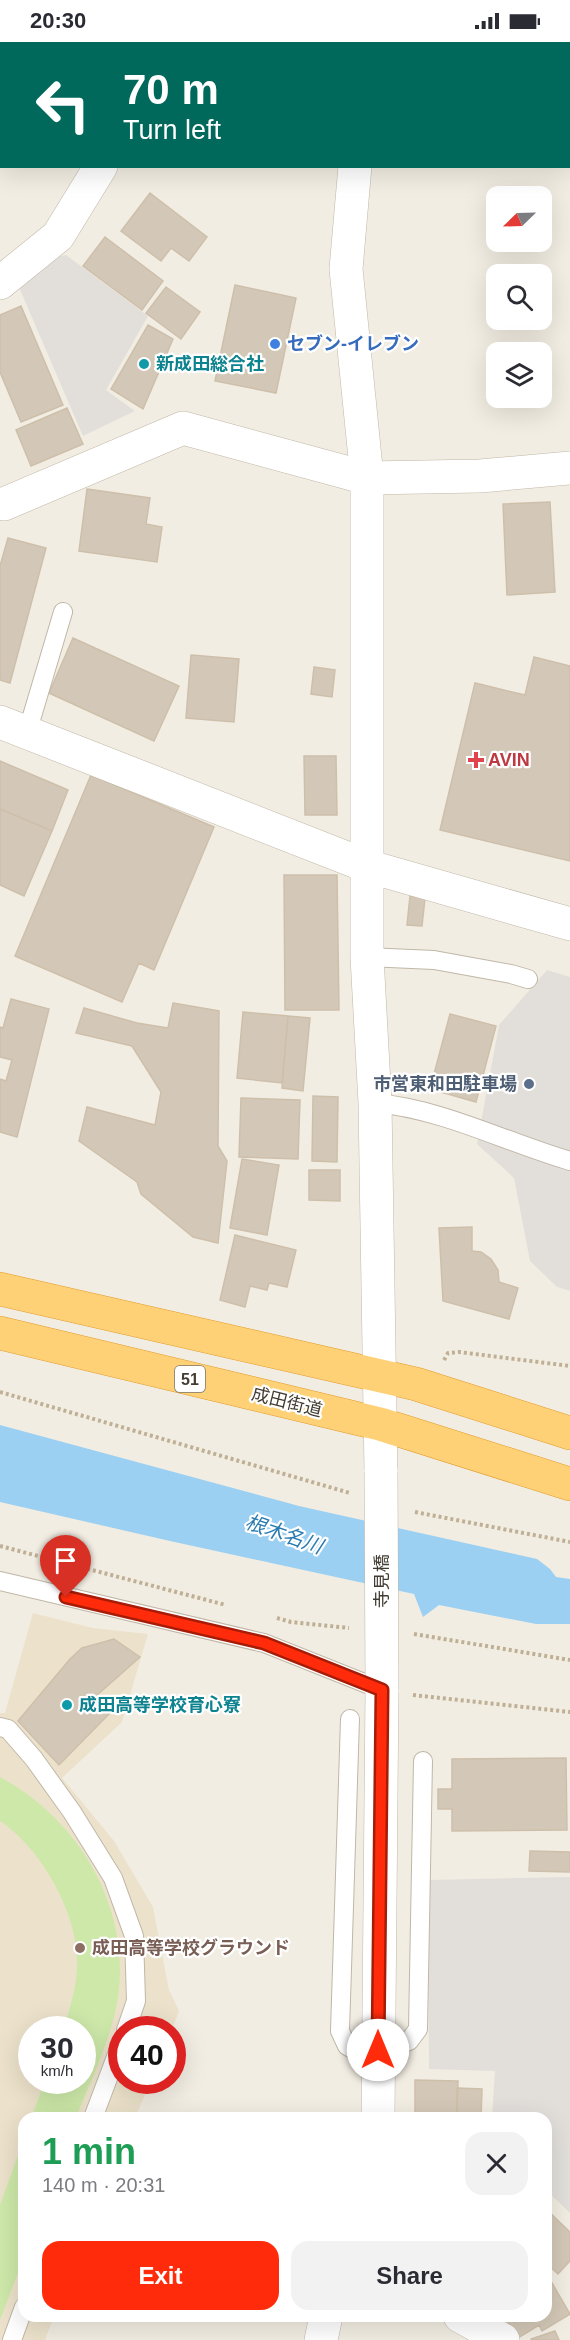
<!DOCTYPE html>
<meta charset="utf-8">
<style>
:root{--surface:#fff;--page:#f2f2f3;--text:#2b2b33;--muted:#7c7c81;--accent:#ff2b0b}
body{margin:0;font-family:Arial,"Noto Sans JP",sans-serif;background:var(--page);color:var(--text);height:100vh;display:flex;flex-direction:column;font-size:22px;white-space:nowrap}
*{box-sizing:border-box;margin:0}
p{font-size:20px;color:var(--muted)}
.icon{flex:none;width:33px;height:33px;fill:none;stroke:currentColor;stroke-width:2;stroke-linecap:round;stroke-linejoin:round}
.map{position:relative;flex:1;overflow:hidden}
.side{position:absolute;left:18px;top:2070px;width:534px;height:210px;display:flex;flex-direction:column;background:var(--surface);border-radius:18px;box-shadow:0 6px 24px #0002}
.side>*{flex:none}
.banner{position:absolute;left:0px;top:0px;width:570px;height:126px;box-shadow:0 6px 24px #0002;background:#00695c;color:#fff;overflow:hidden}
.needle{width:39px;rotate:247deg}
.tools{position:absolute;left:486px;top:144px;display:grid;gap:12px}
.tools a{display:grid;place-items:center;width:66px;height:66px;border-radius:12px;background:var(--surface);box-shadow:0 6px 24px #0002;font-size:30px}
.speed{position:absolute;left:18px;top:1974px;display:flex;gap:12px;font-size:30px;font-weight:700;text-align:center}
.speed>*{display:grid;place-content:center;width:78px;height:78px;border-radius:50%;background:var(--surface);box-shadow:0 6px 24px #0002;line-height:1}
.speed small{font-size:15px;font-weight:400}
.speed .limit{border:9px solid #d22;background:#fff;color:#111}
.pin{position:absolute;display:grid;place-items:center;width:51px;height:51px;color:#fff;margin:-62px -26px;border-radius:50% 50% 50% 0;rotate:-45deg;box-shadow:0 0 6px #0007}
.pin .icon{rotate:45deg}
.me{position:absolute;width:66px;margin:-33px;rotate:0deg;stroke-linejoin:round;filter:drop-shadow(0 0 4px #0008)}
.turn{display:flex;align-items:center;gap:21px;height:126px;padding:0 24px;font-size:27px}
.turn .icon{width:78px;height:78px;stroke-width:2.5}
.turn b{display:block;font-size:42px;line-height:51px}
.round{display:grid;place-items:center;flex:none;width:63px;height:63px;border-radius:18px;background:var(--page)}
.overview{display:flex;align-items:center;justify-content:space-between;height:102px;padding:0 24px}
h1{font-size:36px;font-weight:800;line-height:45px;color:#1e9e55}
.cta{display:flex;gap:12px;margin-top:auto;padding:12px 24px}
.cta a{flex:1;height:69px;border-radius:18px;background:var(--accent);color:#fff;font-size:24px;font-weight:800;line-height:69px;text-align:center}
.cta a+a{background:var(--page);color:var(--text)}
.status{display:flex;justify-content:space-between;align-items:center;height:42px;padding:0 30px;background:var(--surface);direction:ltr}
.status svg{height:16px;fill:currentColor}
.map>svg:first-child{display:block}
</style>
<div class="status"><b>20:30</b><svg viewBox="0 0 49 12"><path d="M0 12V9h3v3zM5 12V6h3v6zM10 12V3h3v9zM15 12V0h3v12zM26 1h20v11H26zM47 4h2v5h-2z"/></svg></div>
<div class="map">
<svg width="570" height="2298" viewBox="0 0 570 2298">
<rect width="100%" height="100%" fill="#f2ede2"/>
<path fill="#ece2cb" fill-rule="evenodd" d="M33 1571 93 1586 148 1592 122 1680 62 1736 114 1799 153 1865 169 1948 179 1969 172 1987 122 1988V2038L151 2039 135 2076H24V2274H54L45 2298H0V1671H5ZM32 1988H82V2038H32Z"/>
<path fill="#cde8a9" d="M0 1735C78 1777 131 1864 118 1955 112 1996 91 2037 76 2076H31L45 2039 82 2038V1988L63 1987C70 1968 76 1946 77 1925 80 1874 41 1806 0 1779Z
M24 2097V2215L0 2278V2163Z"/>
<path fill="#e2dfdb" d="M66 213 148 274 106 348 135 369 83 394 18 243 51 216Z
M547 928 570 935V1249L557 1245 530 1219 514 1136 477 1102 499 983Z
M570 1835V2171L546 2148V2076H492L495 2029 429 2027 428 1838Z"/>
<path fill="#9bd0f2" d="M0 1383 299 1464 537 1517 550 1527 556 1535 570 1537V1582H536L439 1563 423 1575 414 1552 170 1499 0 1460Z"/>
<path fill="#d3c8b7" stroke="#cebfaa" stroke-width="1.5" d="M150 151 207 195 189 219 171 206 161 219 121 189Z
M105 195 163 239 142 268 83 224Z
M235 243 296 256 276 351 215 339Z
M166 245 200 270 181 297 146 271Z
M21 264 63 363 21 380 0 330V273Z
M148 283 173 297 143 367 111 347Z
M67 366 83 402 31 424 16 388Z
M87 447 150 456 146 482 162 485 157 520 79 509Z
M550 460 555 550 507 553 503 462Z
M8 496 46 506 10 641 0 638V524Z
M73 596 179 644 154 699 49 651Z
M191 613 239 617 234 680 186 676Z
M534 615 570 624V819L440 788 475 641 525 653Z
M314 625 335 628 332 655 311 652Z
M304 714H336L337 773H305Z
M0 719 68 748 52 789 0 767Z
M91 733 214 785 154 928 139 921 122 960 15 914Z
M0 767 52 789 24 854 0 843Z
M284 833H337L339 968H285Z
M410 854 425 856 422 884 407 883Z
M11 957 49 967 17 1095 0 1090V1037L6 1039 12 1018 0 1015V985L3 986Z
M173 961 219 969 218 1104 227 1119 218 1201 193 1195 141 1152 137 1140 79 1099 87 1065 155 1083 161 1050 132 1004 76 991 84 966 137 981 168 986Z
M243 970 288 974 282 1041 237 1036Z
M450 972 496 984 476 1060 430 1047Z
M288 974 310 976 303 1049 282 1046Z
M313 1054 338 1055 337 1120 312 1119Z
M241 1056 300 1058 298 1117 239 1115Z
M242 1117 279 1123 267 1193 230 1186Z
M309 1128H340V1159L309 1158Z
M472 1185V1209L481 1210 491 1217 498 1228 499 1240 518 1246 509 1277 443 1259 439 1186Z
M235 1193 296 1208 287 1245 269 1241 267 1248 250 1244 245 1265 220 1258Z
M114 1597 140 1615 96 1654 110 1671 59 1723 18 1679 70 1617 82 1606Z
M566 1716 567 1788 452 1789V1767H438V1747H452V1717Z
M530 1809 570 1810V1830L529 1829Z
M415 2038 458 2039 457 2073 415 2072Z
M457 2046 482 2047 481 2076H457Z
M547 2168 570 2190V2219L558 2232 546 2221Z
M552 2241 570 2272 542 2289 539 2283 518 2296 504 2274H546V2245Z
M555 2289 559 2298H531V2297Z"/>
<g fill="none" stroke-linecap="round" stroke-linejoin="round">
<g stroke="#c0b7a7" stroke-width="20">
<path id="service" d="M27 691 63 570
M367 915 434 918 511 932 528 937
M375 1061C443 1067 505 1100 570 1119
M0 1539 264 1601 382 1648
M350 1677 340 1989 347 2004 356 2009H364L394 2005 409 1999 418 1987 423 1719
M0 1685 8 1687 34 1717 72 1770 113 1836 134 1894 136 1959 126 1988
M93 2076 122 1999
M12 2298 24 2265"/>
</g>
<g stroke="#c0b7a7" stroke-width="34">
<path id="minor" d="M315 0 318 2
M177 2 178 0
M0 34 2 35
M568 60 570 59
M0 241 58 194 101 124
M4 462 183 386 367 436 480 434 570 426
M0 680 367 824 570 882
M460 2274 503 2298"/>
</g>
<g stroke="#c0b7a7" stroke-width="34">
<path id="tertiary" d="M387 2V0
M355 124 346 227 367 436V915L375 1061 381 1430
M378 2076 382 1648
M321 2298 326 2274"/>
</g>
<g stroke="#e19b2c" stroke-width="34">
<path id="trunk" d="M0 1247 416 1342 570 1391
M0 1291 380 1382 570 1442"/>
</g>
<path stroke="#bfb095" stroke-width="4" stroke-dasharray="3 3" stroke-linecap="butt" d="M444 1318 448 1311 459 1310 570 1324
M0 1350 350 1451
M415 1470 570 1500
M0 1504 226 1563
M277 1576 291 1580 349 1586
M414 1592 570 1618
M413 1653 570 1670"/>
<use href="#service" stroke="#fff" stroke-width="18"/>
<use href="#minor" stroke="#fff" stroke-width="33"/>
<use href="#tertiary" stroke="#fff" stroke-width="33"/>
<use href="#trunk" stroke="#ffd176" stroke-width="33"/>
<g stroke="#c0b7a7" stroke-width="34" stroke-linecap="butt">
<path id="tertiary-bridge" d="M381 1430 382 1648"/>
</g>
<use href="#tertiary-bridge" stroke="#fff" stroke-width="33"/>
</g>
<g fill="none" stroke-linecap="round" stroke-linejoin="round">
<g stroke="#a61c07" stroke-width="15">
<path id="route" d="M66 1555 264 1601 382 1648 378 2008"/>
</g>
<use href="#route" stroke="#ff2b0b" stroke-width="10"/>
</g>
<circle fill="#3f7fe0" stroke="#fff" stroke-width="2" cx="275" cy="302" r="6"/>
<g fill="#0f9aa8" stroke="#fff" stroke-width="2">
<circle cx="144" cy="322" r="6"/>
<circle cx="67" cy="1663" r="6"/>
</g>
<path fill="#e0444e" stroke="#fff" stroke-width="2" d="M473 709h6v6h6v6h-6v6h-6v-6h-6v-6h6z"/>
<circle fill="#5c6f8a" stroke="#fff" stroke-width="2" cx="529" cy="1042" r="6"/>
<circle fill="#8d6e63" stroke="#fff" stroke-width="2" cx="80" cy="1906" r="6"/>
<g text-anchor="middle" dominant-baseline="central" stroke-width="4.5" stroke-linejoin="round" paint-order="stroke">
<rect fill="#fff" stroke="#7b7670" stroke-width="1.5" x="175" y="1324" width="30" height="26" rx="4.5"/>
<g font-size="16" font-weight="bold" fill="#433c32">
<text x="190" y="1337">51</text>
</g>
<g font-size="18" font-weight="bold" fill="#366cbe" stroke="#fff" text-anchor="start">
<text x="287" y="302">セブン-イレブン</text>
</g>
<g font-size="18" font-weight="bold" fill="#0d838f" stroke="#fff" text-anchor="start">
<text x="156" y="322">新成田総合社</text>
<text x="79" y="1663">成田高等学校育心寮</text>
</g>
<g font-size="18" font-weight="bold" fill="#be3a42" stroke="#fff" text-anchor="start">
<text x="488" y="718">AVIN</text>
</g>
<g font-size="18" font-weight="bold" fill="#4e5e75" stroke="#fff" text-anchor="end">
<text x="517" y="1042">市営東和田駐車場</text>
</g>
<g font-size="18" fill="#433c32" stroke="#fff">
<text transform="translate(287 1360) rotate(14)">成田街道</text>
<text transform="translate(382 1539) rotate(-90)">寺見橋</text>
</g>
<g font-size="18" font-weight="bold" fill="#785e54" stroke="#fff" text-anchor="start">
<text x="92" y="1906">成田高等学校グラウンド</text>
</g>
<g font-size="20" font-style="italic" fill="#2a7bb1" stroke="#fff">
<text transform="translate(284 1492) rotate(19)">根木名川</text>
</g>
</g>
</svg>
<div class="tools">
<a><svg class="needle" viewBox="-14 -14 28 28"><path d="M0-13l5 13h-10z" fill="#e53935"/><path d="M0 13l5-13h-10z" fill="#7c7c81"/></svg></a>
<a><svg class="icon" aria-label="search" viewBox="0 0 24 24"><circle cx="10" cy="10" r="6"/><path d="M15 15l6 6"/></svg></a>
<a><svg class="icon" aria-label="layers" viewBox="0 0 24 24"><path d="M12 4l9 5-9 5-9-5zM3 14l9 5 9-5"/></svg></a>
</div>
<div class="speed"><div>30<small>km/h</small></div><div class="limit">40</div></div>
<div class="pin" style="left:66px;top:1555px;background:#d93025"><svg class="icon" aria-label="arrive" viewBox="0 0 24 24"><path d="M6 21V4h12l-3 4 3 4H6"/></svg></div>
<svg class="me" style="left:378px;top:2008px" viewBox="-20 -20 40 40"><circle r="19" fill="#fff"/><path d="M0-13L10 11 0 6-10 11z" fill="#ff2b0b"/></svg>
<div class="banner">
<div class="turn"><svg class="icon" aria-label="left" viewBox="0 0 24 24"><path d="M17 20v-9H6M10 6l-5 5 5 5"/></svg><div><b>70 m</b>Turn left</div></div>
</div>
<section class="side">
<div class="overview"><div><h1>1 min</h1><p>140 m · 20:31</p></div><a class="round"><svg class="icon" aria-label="close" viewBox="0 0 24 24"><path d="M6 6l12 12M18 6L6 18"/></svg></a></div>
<div class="cta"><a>Exit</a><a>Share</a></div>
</section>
</div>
